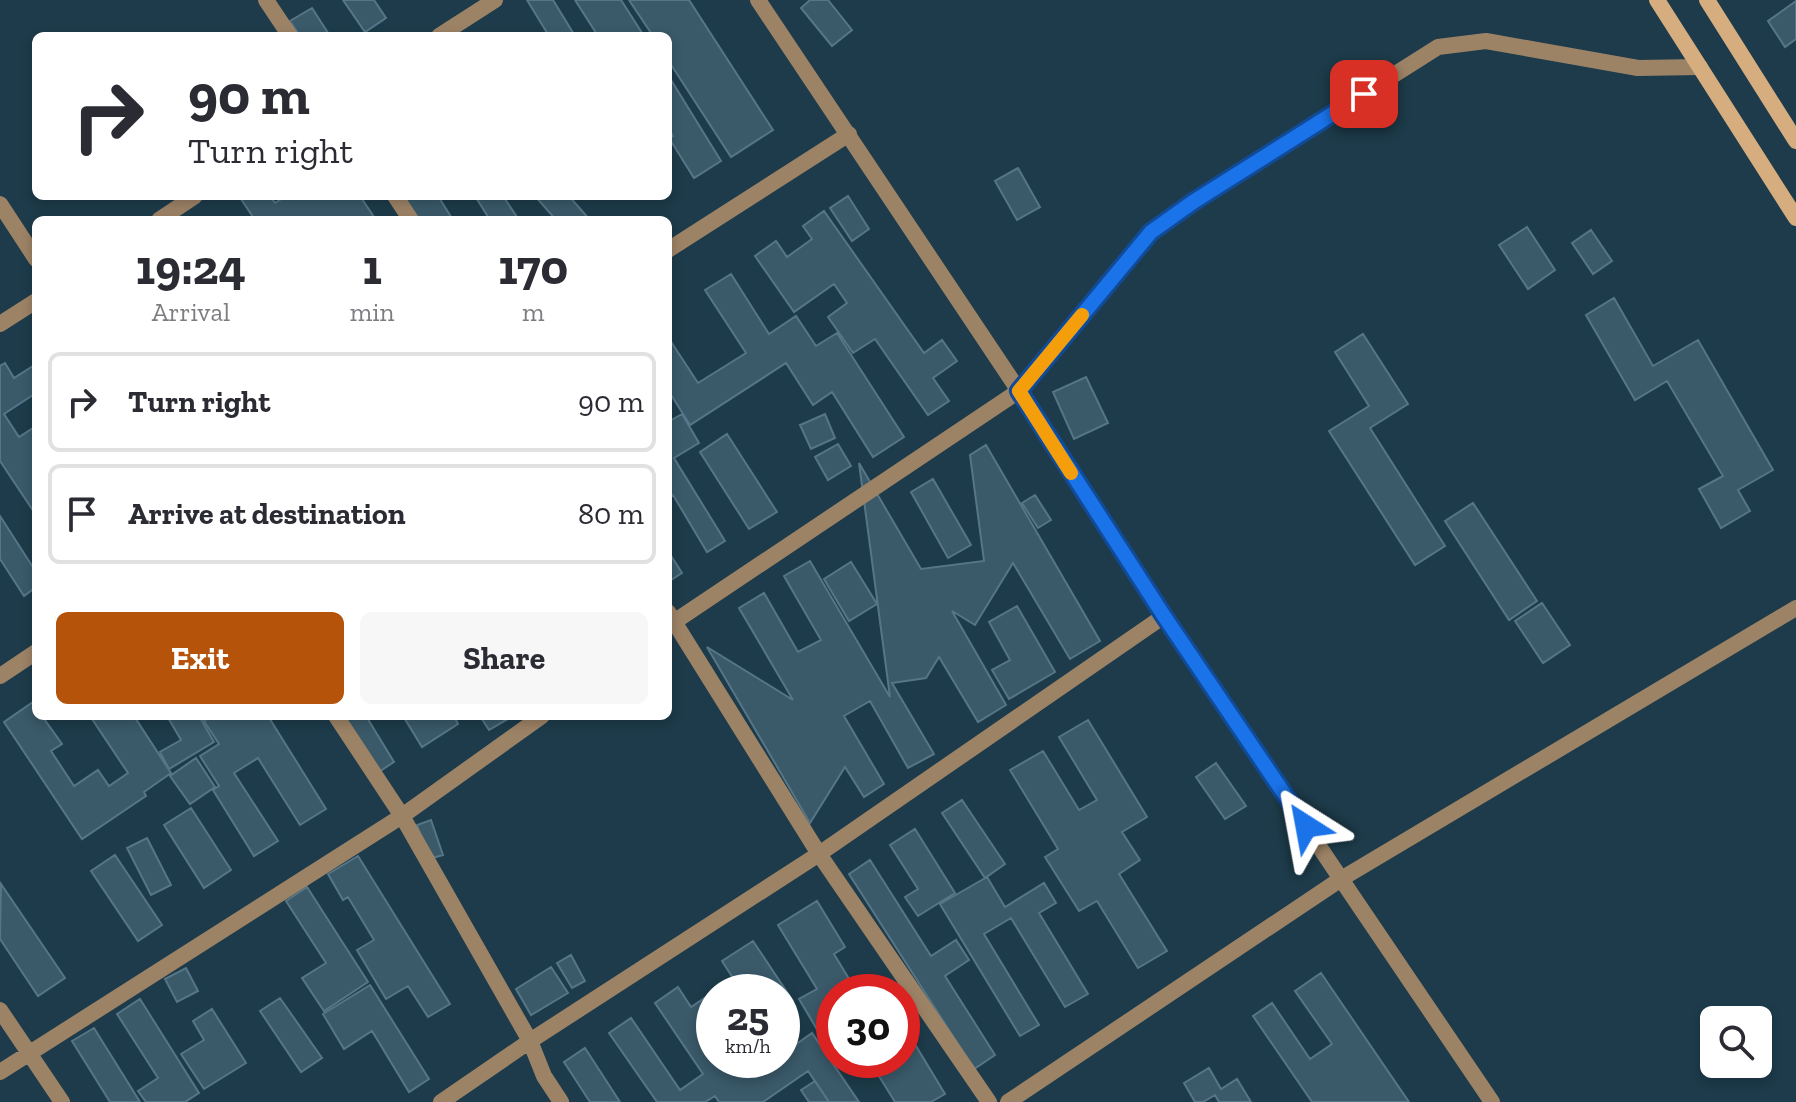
<!DOCTYPE html>
<style>
:root{--surface:#fff;--page:#f7f7f7;--text:#2b2b33;--muted:#7c7c81;--line:#e1e1e2;--accent:#b45309}
body{margin:0;font-family:"Zilla Slab",serif;background:var(--page);color:var(--text);height:100vh;display:flex;flex-direction:column;font-size:30px;white-space:nowrap}
*{box-sizing:border-box;margin:0}
p{font-size:26px;color:var(--muted)}
.icon{flex:none;width:44px;height:44px;fill:none;stroke:currentColor;stroke-width:2;stroke-linecap:round;stroke-linejoin:round}
.map{position:relative;flex:1;overflow:hidden}
.panel{position:absolute;left:32px;top:216px;width:640px;height:504px;display:flex;flex-direction:column;background:var(--surface);border-radius:12px;box-shadow:0 4px 12px #0003}
.panel>*{flex:none}
.hud{position:absolute;left:32px;top:32px;width:640px;height:168px;border-radius:12px;box-shadow:0 4px 12px #0003;background:#fff;color:var(--text);overflow:hidden}
.tools{position:absolute;left:1700px;top:1006px;display:grid;gap:16px}
.tools a{display:grid;place-items:center;width:72px;height:72px;border-radius:12px;background:var(--surface);box-shadow:0 4px 12px #0003;font-size:40px}
.speed{position:absolute;left:696px;top:974px;display:flex;gap:16px;font-size:40px;font-weight:700;text-align:center}
.speed>*{display:grid;place-content:center;width:104px;height:104px;border-radius:50%;background:var(--surface);box-shadow:0 4px 12px #0003;line-height:1}
.speed small{font-size:20px;font-weight:400}
.speed .limit{border:12px solid #d22;background:#fff;color:#111}
.pin{position:absolute;display:grid;place-items:center;width:68px;height:68px;color:#fff;margin:-34px;border-radius:16px;box-shadow:0 4px 12px #0006}
.me{position:absolute;width:88px;margin:-44px;rotate:326deg;stroke-linejoin:round;filter:drop-shadow(0 0 6px #0008)}
.turn{display:flex;align-items:center;gap:28px;height:168px;padding:0 24px;font-size:36px}
.turn .icon{width:104px;height:104px;stroke-width:2.5}
.turn b{display:block;font-size:56px;line-height:68px}
.eta{display:flex;justify-content:space-evenly;align-items:center;height:136px;text-align:center}
.eta b{font-size:48px;font-weight:700;line-height:56px}
.primary-button{display:flex;gap:16px;margin-top:auto;padding:16px 24px}
.primary-button a{flex:1;height:92px;border-radius:12px;background:var(--accent);color:#fff;font-size:32px;font-weight:700;line-height:92px;text-align:center}
.primary-button a+a{background:var(--page);color:var(--text)}
ul{padding:0;list-style:none}
li{display:flex;align-items:center;gap:24px;height:100px;margin:0 16px 12px;padding:0 8px;border:4px solid var(--line);border-radius:12px}
li div{flex:1}
li b{display:block;font-size:30px}
li em{font-style:normal}
.map>svg:first-child{display:block}
</style>
<div class="map">
<svg width="1796" height="1102" viewBox="0 0 1796 1102">
<rect width="100%" height="100%" fill="#1d3b4a"/>
<path fill="#3a5969" stroke="#567687" stroke-width="2" d="M343 0H374L386 18 365 32Z
M527 0H553L575 36H549Z
M575 0H621L644 36H598Z
M629 0H689L773 130 731 157 668 60V36H653Z
M810 0H828L852 30 832 46 801 8Z
M1796 1V39L1785 47 1768 21Z
M312 8 330 36H300L290 21Z
M668 75 721 161 694 178 669 138 673 136 668 127Z
M1018 168 1040 207 1017 220 995 181Z
M239 196H270L275 203 286 196H360L376 220H255Z
M404 196H438L453 220H419Z
M475 196H503L519 220H490Z
M535 196H569L590 220H556Z
M848 196 869 229 852 241 830 208Z
M824 211 924 353 942 340 957 361 933 378 949 401 928 415 875 339 853 353 828 317 847 303 834 284 794 312 755 256 776 241 787 257 812 239 803 226Z
M1527 227 1555 270 1528 289 1499 245Z
M1591 230 1612 261 1593 274 1572 243Z
M731 274 769 334 796 316 816 346 837 333 904 437 873 457 832 392 813 405 786 363 690 425 668 390V337L698 383 746 353 705 290Z
M1614 298 1653 366 1698 340 1773 470 1738 490 1750 511 1721 528 1699 489 1723 476 1667 381 1635 400 1586 315Z
M1363 334 1408 404 1370 428 1445 546 1415 565 1329 431 1369 406 1335 352Z
M5 363 14 378 36 364V393L4 414 19 437 36 426V515L0 461V366Z
M1086 377 1108 423 1074 439 1053 392Z
M682 414 699 443 674 458 725 541 707 552 673 495 668 498V422Z
M825 414 835 438 811 449 800 425Z
M727 434 777 512 749 529 700 452Z
M838 444 851 466 828 480 815 457Z
M986 445 1100 641 1070 659 1013 563 975 625 952 611 1006 705 978 722 939 657 926 678 892 683 934 754 908 768 870 701 844 716 884 784 864 797 845 767 810 823 707 647 793 700 739 608 764 593 798 652 821 640 784 576 810 561 890 697 859 463 921 569 984 561 970 455Z
M933 479 971 545 948 558 911 492Z
M1035 495 1051 520 1038 528 1022 503Z
M1473 503 1537 601 1509 620 1445 521Z
M0 516 36 572V587L24 596 0 559Z
M668 551 682 573 668 582Z
M851 562 877 604 849 621 824 579Z
M1542 603 1570 645 1543 663 1515 621Z
M1017 606 1055 672 1009 699 992 670 1010 660 989 622Z
M33 702 36 716H42L62 744 51 751 74 786 98 770 109 786 128 773 90 716H134L171 773 144 792 146 796 82 839 4 722Z
M167 716H199L214 742 169 769 160 752 181 740Z
M212 716H268L326 809 300 825 258 758 234 773 278 841 254 856 213 790 219 786 200 756 219 744 204 721Z
M337 716H366L394 762 374 775Z
M403 716H454L458 724 422 747Z
M480 716H513L489 730Z
M1088 720 1147 817 1122 832 1140 860 1119 874 1167 951 1138 968 1097 901 1079 911 1045 857 1058 849 1010 770 1043 751 1079 810 1097 800 1059 737Z
M196 758 215 787 190 804 170 776Z
M1216 763 1246 806 1225 819 1196 777Z
M962 800 1005 864 985 878 942 813Z
M191 808 231 870 204 888 164 825Z
M431 820 443 855 429 859 417 825Z
M915 829 955 893 918 916 905 897 918 889 890 845Z
M147 838 171 885 151 895 127 848Z
M115 855 162 925 138 941 91 871Z
M358 856 450 1004 428 1017 408 986 386 999 357 950 374 940 348 897 343 900 328 874Z
M870 860 931 956 956 940 969 960 945 976 995 1055 974 1069 849 874Z
M987 877 1005 907 1044 883 1056 903 1039 913 1088 994 1065 1007 1011 918 984 934 1039 1025 1020 1036 940 904Z
M1 884 65 978 38 996 0 939Z
M307 887 368 982 324 1011 302 978 326 963 286 901Z
M817 901 845 947 834 954 857 992H834V1038L825 1043 799 999 817 989 778 925Z
M753 941 793 1001 782 1009V992H742L722 961Z
M571 955 585 981 572 988 557 963Z
M551 967 568 993 531 1015 516 989Z
M186 968 198 991 177 1002 165 979Z
M1321 973 1409 1102H1312L1253 1016 1272 1003 1310 1059 1332 1044 1295 991Z
M370 985 429 1079 409 1092 372 1031 344 1049 323 1014Z
M678 987 691 1007 718 989 720 992H714V1060H782V1026L795 1045 812 1033 859 1102H829L808 1071 763 1102H719L715 1096 705 1102H657L609 1033 631 1018 680 1090 703 1074 655 1003Z
M280 998 322 1058 301 1072 260 1011Z
M140 999 199 1093 185 1102H146L138 1091 158 1078 117 1014Z
M212 1009 246 1063 204 1089 181 1054 204 1040 193 1021Z
M94 1028 140 1102H110L72 1041Z
M910 1036 945 1094 931 1102H895L869 1060H902V1040Z
M585 1048 620 1102H590L564 1062Z
M1209 1068 1221 1089 1237 1079 1251 1102H1219L1215 1095 1203 1102H1195L1184 1083Z
M815 1081 829 1102H809L801 1090Z"/>
<g fill="none" stroke-linecap="round" stroke-linejoin="round">
<path stroke="#9d8366" stroke-width="16" d="M266 0 290 36
M758 0 1019 391 1164 616 1341 879 1008 1102
M439 36 495 0
M395 196 411 220
M0 204 36 259
M159 220 195 196
M668 250 849 134
M0 324 36 301
M668 612 819 854 989 1102
M668 626 1019 391 1151 232 1193 202 1438 47 1486 41 1638 68 1700 67
M0 676 36 652
M336 716 402 816 530 1041 544 1076 561 1102
M0 1010 62 1102
M0 1072 402 816 542 716
M441 1102 530 1041 819 854 1164 616
M1492 1102 1341 879 1796 608"/>
<path stroke="#d6ad7f" stroke-width="16" d="M1657 0 1796 218
M1707 0 1796 141"/>
</g>
<g fill="none" stroke-linecap="round" stroke-linejoin="round">
<g stroke="#114b97" stroke-width="20">
<path id="route" d="M1306 826 1164 616 1019 391 1151 232 1193 202 1364 94"/>
</g>
<use href="#route" stroke="#1a73e8" stroke-width="14"/>
<path stroke="#f59e0b" stroke-width="14" d="M1071 473 1019 391 1082 315"/>
</g>
</svg>
<div class="tools">
<a><svg class="icon" aria-label="search" viewBox="0 0 24 24"><circle cx="10" cy="10" r="6"/><path d="M15 15l6 6"/></svg></a>
</div>
<div class="speed"><div>25<small>km/h</small></div><div class="limit">30</div></div>
<div class="pin" style="left:1364px;top:94px;background:#d93025"><svg class="icon" aria-label="arrive" viewBox="0 0 24 24"><path d="M6 21V4h12l-3 4 3 4H6"/></svg></div>
<svg class="me" style="left:1306px;top:826px" viewBox="-20 -20 40 40"><path d="M0-17L14 15 0 8-14 15z" fill="#1a73e8" stroke="#fff" stroke-width="4"/></svg>
<div class="hud">
<div class="turn"><svg class="icon" aria-label="right" viewBox="0 0 24 24"><path d="M7 20v-9h11M14 6l5 5-5 5"/></svg><div><b>90 m</b>Turn right</div></div>
</div>
<section class="panel">
<div class="eta">
<div><b>19:24</b><p>Arrival</p></div>
<div><b>1</b><p>min</p></div>
<div><b>170</b><p>m</p></div>
</div>
<ul>
<li><svg class="icon" aria-label="right" viewBox="0 0 24 24"><path d="M7 20v-9h11M14 6l5 5-5 5"/></svg><div><b>Turn right</b></div><em>90 m</em></li>
<li><svg class="icon" aria-label="arrive" viewBox="0 0 24 24"><path d="M6 21V4h12l-3 4 3 4H6"/></svg><div><b>Arrive at destination</b></div><em>80 m</em></li>
</ul>
<div class="primary-button"><a>Exit</a><a>Share</a></div>
</section>
</div>
